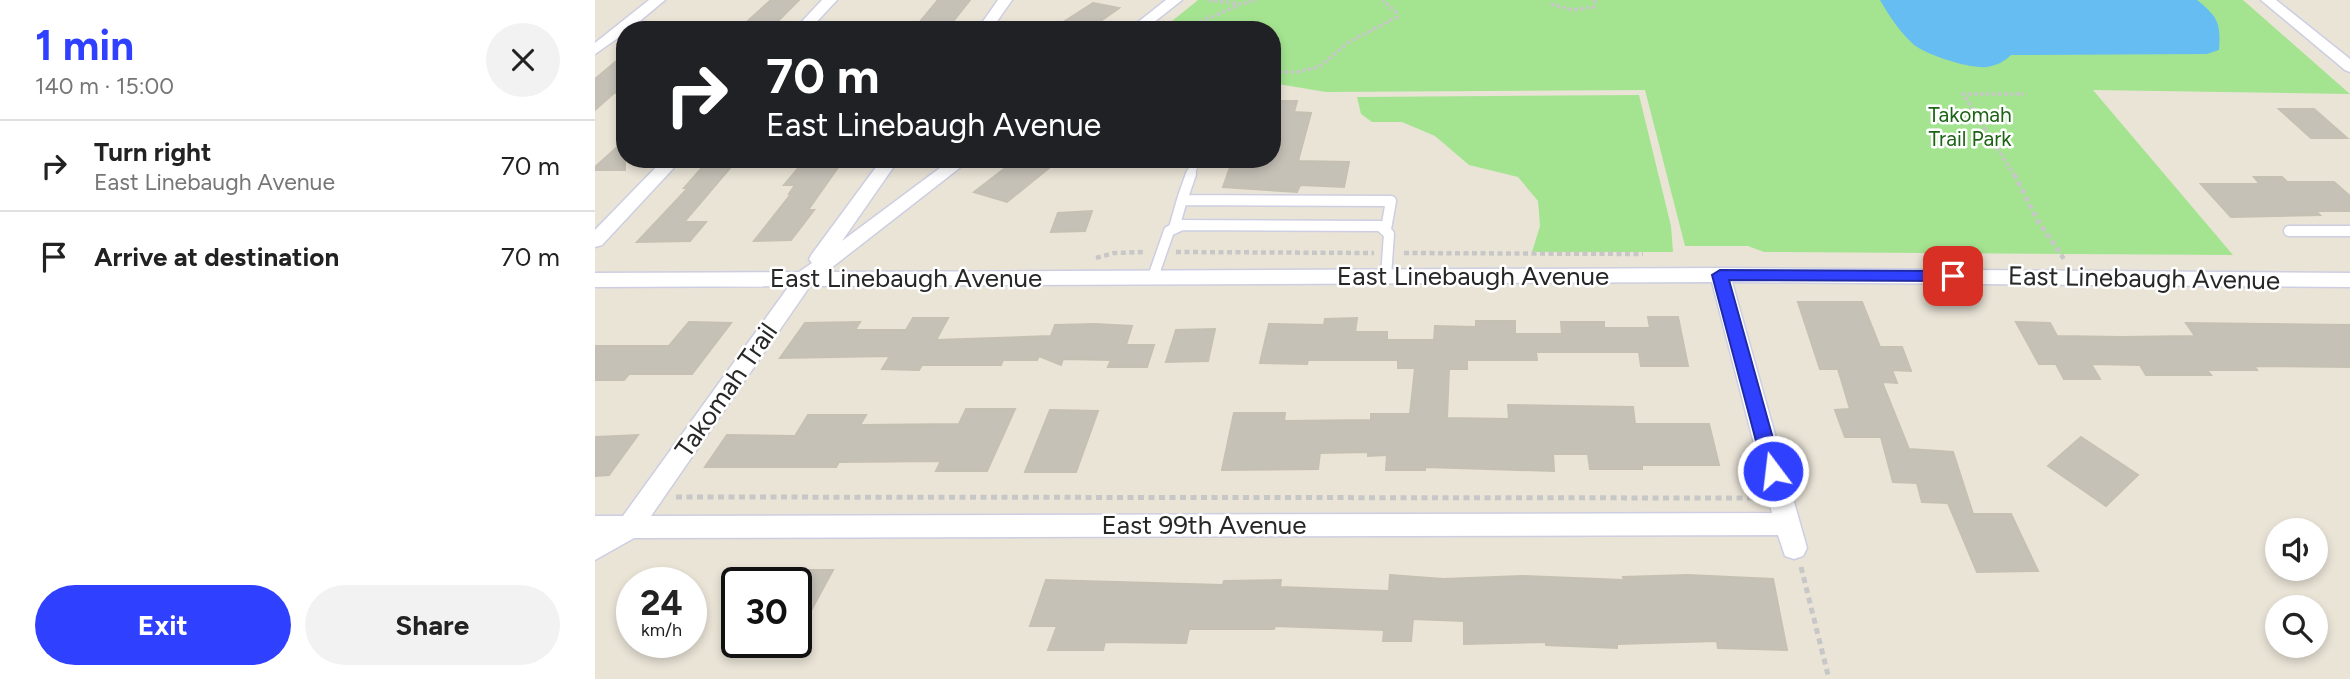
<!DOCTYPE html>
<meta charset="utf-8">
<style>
:root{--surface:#fff;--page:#f2f2f2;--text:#222;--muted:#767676;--line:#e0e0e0;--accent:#3040ff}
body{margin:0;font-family:Figtree,sans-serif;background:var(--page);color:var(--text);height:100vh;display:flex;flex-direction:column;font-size:26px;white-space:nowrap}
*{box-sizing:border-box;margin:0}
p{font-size:23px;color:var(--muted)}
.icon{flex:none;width:38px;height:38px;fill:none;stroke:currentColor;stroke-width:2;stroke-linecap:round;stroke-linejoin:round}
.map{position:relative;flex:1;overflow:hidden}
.details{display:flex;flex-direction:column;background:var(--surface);width:595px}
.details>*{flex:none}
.guide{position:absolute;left:21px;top:21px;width:665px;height:147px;border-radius:28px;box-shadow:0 4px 10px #0003;background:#202124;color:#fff;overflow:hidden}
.controls{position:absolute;left:1670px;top:518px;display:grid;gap:14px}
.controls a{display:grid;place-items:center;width:63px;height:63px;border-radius:50%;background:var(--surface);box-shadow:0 4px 10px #0003;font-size:35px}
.speed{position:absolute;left:21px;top:567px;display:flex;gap:14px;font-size:35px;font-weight:700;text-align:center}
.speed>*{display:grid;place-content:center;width:91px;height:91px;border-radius:50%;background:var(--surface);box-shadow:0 4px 10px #0003;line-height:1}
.speed small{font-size:18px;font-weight:400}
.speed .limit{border:4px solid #111;border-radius:10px;background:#fff;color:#111}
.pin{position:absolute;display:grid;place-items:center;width:60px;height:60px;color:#fff;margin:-30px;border-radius:14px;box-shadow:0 4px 10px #0006}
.me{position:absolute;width:77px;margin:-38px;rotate:345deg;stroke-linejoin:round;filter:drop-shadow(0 0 5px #0008)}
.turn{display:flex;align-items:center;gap:24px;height:147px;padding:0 35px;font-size:32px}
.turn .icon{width:91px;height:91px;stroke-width:2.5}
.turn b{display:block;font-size:49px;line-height:60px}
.round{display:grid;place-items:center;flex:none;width:74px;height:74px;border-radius:37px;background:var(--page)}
.head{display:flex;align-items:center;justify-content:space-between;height:119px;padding:0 35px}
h1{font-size:42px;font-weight:700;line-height:52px;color:var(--accent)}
.action{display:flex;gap:14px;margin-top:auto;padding:14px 35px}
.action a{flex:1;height:80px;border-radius:42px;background:var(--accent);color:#fff;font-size:28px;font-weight:700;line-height:80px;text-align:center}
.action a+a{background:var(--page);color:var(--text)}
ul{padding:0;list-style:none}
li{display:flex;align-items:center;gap:21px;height:91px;padding:0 35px;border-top:2px solid var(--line)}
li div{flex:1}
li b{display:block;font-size:26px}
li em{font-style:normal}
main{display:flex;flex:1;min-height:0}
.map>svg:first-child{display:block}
</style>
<main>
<section class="details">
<div class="head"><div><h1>1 min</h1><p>140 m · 15:00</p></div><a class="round"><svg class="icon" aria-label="close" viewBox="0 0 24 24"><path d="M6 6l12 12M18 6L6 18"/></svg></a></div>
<ul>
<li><svg class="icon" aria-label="right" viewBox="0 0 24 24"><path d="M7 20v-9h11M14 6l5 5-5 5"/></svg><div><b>Turn right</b><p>East Linebaugh Avenue</p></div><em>70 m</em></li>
<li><svg class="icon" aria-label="arrive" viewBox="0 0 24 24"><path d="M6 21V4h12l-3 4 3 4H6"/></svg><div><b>Arrive at destination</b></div><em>70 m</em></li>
</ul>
<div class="action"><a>Exit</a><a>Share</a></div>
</section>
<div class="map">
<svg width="1755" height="679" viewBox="0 0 1755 679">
<rect width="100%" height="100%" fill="#eae4d7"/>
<path fill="#a4e491" d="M603 0H1648L1755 94 1498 90 1638 255 1169 252 1153 246H1090L1050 90 731 92 677 83V30H566Z
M1044 95 1076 226 1078 252H937L945 226 943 201 923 177 874 165 840 136 807 122H777L766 114 762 97Z"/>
<path fill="#65bdf2" d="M1285 0H1602C1623 17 1626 23 1624 50L1612 54 1416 55C1409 62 1402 65 1392 67 1375 69 1331 55 1318 44 1304 31 1295 17 1285 0Z"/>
<path fill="#c5c1b7" stroke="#c5c0b1" stroke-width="2" d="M176 0H204L174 30H143Z
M343 0H375L352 29H319Z
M498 3 524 8 493 30H456Z
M30 54V93H19L0 110V79Z
M677 101H702L699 112 716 113 703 161 754 162 749 187 705 185 702 192 628 187 638 159H677Z
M1684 109H1719L1752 138H1716Z
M30 140V170H0V167Z
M211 159H249L213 210H219L196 240 159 241 196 194H194L200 185H189Z
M422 159H465L412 202 379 192Z
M113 161H141L89 222H111L95 241 42 242 93 188H89Z
M1659 177H1687L1692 182H1739L1755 196V211H1721L1725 215 1636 217 1606 184H1665Z
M497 211 490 231 456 232 463 213Z
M1203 302H1267L1285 347H1307L1316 371 1297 370 1302 383 1287 382 1314 449 1358 452 1378 514H1416L1443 571 1382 572 1353 503 1327 502 1322 483 1298 482 1286 437H1250L1240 410 1255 409 1243 369H1225Z
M1053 317H1083L1093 366H1046L1044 352H941L942 360H872V369H854L852 418 914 419 913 405 1038 407 1040 424H1114L1124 465H1047V469H995L993 454H958L959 471 830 467V470H791L792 455 773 456V452L725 453 723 469 627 470 639 413H690L689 421 776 420V414H815L820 368H803V360H713L712 364 665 363 674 324 729 325 730 319 762 318 760 332H792V340H839L840 326 881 327V321H920V334H967L966 322H1009V328H1055Z
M318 318H353L341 340 456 336 460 325 500 324 537 326 531 345H559L552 367H513L516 360 468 359 466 365 444 356 442 360H408L406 365H327L324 370 287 369 295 356 185 358 210 323 265 322 260 330H311Z
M94 322 136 323 97 374H34L29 380H0V346H74Z
M1421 322 1455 323 1462 336 1526 337 1600 336 1591 323 1755 325V367L1659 366 1662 370H1612L1616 375H1551L1545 365 1496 364 1505 379H1469L1461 364H1444Z
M620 329 613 361 571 362 581 330Z
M371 409H420L392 471H341L346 461 244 462 241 467H110L132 435 200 436 213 415H271L265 425 364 424Z
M455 410 503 411 481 472H430Z
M43 435 14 475 0 476V437Z
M1486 437 1543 475 1511 506 1453 466Z
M201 570H238L201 638Z
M795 575 848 579 927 576 1029 580 1028 577 1093 575 1178 579 1192 650 1123 648 1122 641 1022 644V648L951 645V642L869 644V621L818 619 816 641H788L789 630 680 626 679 629H594L591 643 510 642 508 650H453L462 626H435L451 580 628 585 629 581 686 580 685 587 794 591Z"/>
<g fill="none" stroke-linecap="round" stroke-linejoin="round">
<g stroke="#cdcee1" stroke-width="10">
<path id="service-far1" d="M595 176 601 159"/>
</g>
<g stroke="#cdcee1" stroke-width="13">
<path id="service" d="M596 174 587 200 796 201 791 229
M579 228 587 200
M1694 231H1755
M558 277 574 231 587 225 785 226 794 234 791 276"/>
</g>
<g stroke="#cdcee1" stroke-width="3">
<path id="minor" d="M54 0H70L34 30H30V33L0 54V43Z
M227 0H242L214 30H199Z
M403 0H417L396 30H382Z
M571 0H587L549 30H533Z
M1666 0H1681L1755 59V72L1750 70Z
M69 159H87L7 245 0 247V230Z
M287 159H304L247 241 357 159H376L231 272 1125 268 1755 273V287L1137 282 1212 548 1208 556 1199 559 1190 556 1183 535 39 538 0 560V516H28L194 286 0 287V273L204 272 217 263 214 259 217 254ZM1117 282 1177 513 56 516 215 286Z"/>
</g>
<path stroke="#c7c7c7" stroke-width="3.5" stroke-dasharray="3.5 2.5" stroke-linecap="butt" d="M613 0 646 4 662 0
M956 4 978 10 999 7 1000 0
M596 30 605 22 646 4
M677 72H702L724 67 754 42 802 17 801 12 787 0
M1420 176 1368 94H1429"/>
<path stroke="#c7c7c7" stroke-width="4.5" stroke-dasharray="5 3.5" stroke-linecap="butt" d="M1419 174 1443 221 1469 259
M581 252 779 253
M809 253 1048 254
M501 258 519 253 551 252"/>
<path stroke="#c7c7c7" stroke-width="5" stroke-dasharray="6 4.5" stroke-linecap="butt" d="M81 497 1164 498
M1206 567 1234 679"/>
<use href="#service-far1" stroke="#fff" stroke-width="8"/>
<use href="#service" stroke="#fff" stroke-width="10"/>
<use href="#minor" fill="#fff" fill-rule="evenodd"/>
</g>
<path fill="#3040ff" stroke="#1f2aa6" stroke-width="2" d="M1125 270 1358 271 1365 276 1358 281 1134 280 1187 471 1184 476 1178 478 1172 476 1169 471 1117 275Z"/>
<g text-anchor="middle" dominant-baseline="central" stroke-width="5" stroke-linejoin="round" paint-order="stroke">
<g font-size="21" fill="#1e6416" stroke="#fff">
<text x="1375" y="114">Takomah<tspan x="1375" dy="24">Trail Park</tspan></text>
</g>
<g font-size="26" fill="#272727" stroke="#fff">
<text x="878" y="276">East Linebaugh Avenue</text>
<text x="311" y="278">East Linebaugh Avenue</text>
<text transform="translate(1549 278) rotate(1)">East Linebaugh Avenue</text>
<text transform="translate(131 390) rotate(-55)">Takomah Trail</text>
<text x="609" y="525">East 99th Avenue</text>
</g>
</g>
</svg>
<div class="controls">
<a><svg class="icon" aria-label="sound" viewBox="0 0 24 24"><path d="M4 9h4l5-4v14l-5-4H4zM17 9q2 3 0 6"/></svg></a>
<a><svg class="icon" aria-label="search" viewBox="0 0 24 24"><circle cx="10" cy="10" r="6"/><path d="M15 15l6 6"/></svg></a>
</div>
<div class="speed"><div>24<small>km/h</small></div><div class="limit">30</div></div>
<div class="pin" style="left:1358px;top:276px;background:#d93025"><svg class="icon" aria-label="arrive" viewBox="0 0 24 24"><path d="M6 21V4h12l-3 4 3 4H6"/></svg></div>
<svg class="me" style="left:1178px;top:471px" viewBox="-20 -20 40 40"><circle r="17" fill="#3040ff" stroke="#fff" stroke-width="3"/><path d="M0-11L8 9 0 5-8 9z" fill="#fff"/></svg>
<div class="guide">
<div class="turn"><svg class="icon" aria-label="right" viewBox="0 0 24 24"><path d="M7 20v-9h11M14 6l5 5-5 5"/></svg><div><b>70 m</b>East Linebaugh Avenue</div></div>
</div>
</div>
</main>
